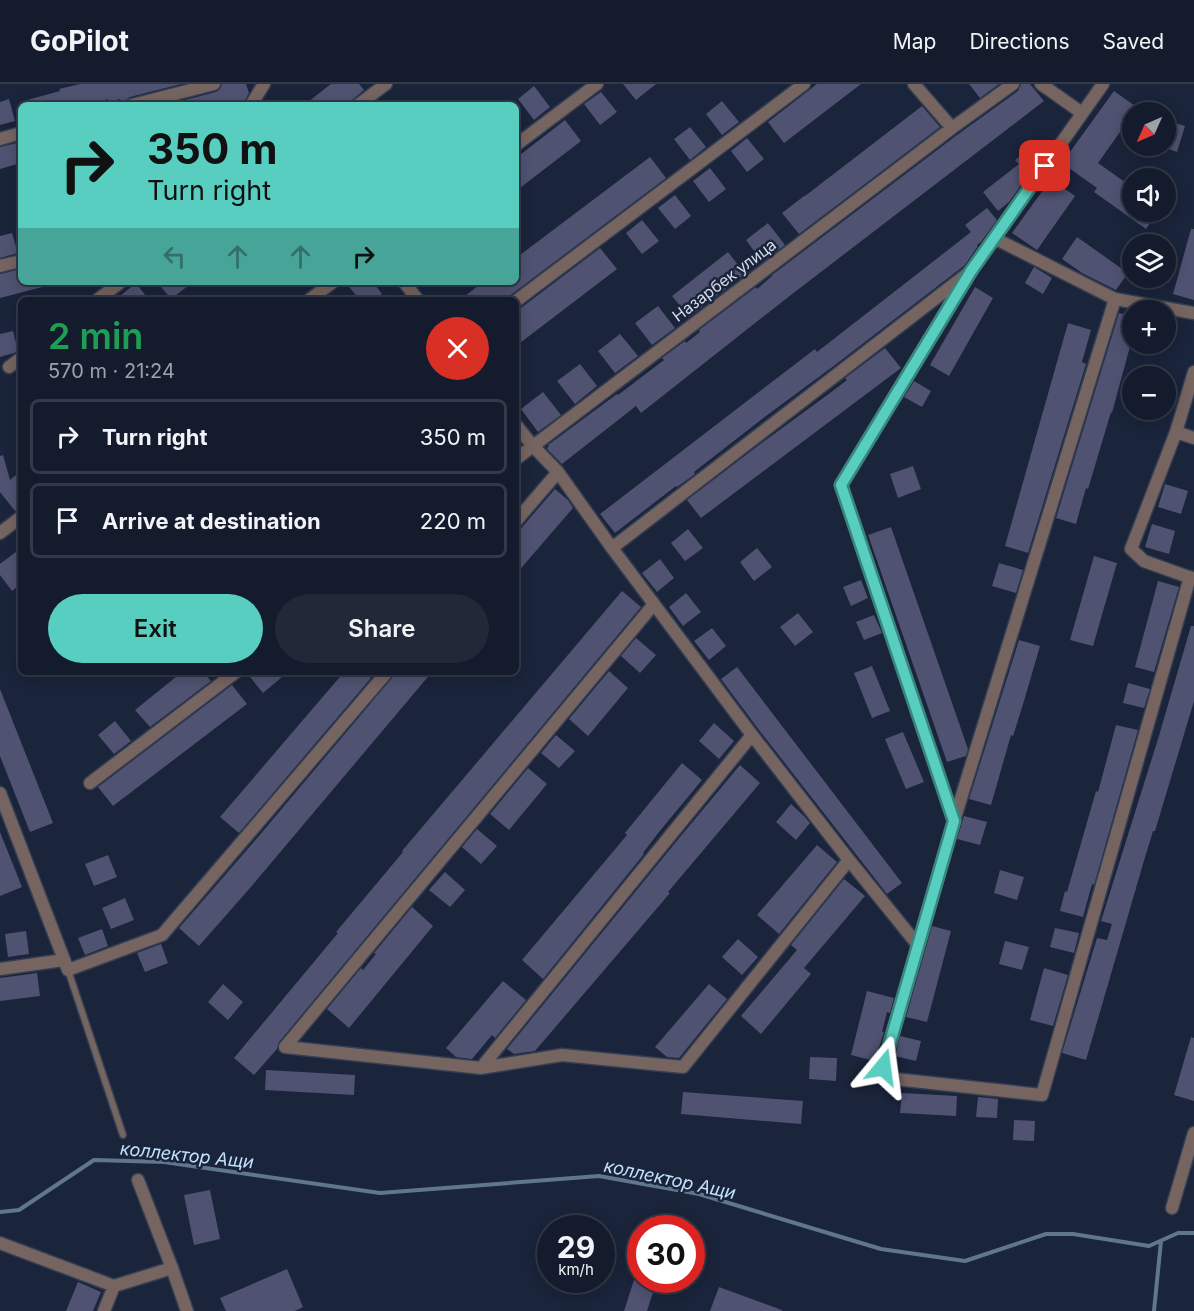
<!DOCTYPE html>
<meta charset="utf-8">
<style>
:root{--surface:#141b2c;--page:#212838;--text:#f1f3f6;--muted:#9da1a9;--line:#333948;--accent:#58cec0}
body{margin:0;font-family:Inter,sans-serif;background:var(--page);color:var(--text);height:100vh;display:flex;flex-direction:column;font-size:22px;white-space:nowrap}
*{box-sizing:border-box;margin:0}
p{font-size:20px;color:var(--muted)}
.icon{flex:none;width:33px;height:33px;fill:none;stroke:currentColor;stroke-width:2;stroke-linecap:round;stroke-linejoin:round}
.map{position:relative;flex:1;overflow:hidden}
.sheet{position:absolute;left:18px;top:213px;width:501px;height:378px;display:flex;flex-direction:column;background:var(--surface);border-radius:9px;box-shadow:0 3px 15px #0003,0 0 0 2px var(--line)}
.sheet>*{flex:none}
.hud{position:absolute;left:18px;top:18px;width:501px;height:183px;border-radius:9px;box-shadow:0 3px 15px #0003,0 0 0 2px var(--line);background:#58cec0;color:#111;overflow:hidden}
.needle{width:39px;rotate:225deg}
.buttons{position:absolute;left:1122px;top:18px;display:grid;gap:12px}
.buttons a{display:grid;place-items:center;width:54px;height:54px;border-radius:50%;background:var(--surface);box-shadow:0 3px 15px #0003,0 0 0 2px var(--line);font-size:30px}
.speed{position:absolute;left:537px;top:1131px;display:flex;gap:12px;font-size:30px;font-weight:700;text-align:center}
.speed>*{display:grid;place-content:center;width:78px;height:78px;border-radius:50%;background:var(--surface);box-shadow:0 3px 15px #0003,0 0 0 2px var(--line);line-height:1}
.speed small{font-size:15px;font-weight:400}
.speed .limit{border:9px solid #d22;background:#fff;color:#111}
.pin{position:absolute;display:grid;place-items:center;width:51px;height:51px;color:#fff;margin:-26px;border-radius:12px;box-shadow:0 3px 9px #0006}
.me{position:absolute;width:66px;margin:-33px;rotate:16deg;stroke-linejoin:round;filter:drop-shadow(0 0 4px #0008)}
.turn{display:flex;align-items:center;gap:21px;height:126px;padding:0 30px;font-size:27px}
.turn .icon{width:78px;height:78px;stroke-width:2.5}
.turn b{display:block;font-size:42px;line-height:51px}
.lanes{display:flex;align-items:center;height:57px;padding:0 30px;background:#0003;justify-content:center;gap:30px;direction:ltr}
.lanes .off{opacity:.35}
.round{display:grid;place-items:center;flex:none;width:63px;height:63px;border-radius:32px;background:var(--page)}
.overview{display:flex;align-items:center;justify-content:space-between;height:102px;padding:0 30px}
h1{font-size:36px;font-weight:600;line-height:45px;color:#1e9e55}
.primary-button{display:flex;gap:12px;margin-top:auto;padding:12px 30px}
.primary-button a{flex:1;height:69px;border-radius:36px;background:var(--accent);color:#111;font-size:24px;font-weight:600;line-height:69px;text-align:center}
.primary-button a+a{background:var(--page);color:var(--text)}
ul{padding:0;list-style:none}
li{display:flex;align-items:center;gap:18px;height:75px;margin:0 12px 9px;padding:0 18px;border:3px solid var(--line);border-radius:9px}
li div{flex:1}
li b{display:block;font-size:22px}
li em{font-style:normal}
header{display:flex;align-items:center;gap:36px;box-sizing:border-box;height:84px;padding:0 30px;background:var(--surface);border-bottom:2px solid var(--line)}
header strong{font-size:28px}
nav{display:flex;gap:33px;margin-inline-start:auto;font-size:21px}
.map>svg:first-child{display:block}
</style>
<header>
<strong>GoPilot</strong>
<nav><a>Map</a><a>Directions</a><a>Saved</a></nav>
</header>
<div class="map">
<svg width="1194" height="1227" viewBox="0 0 1194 1227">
<rect width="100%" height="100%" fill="#1a243a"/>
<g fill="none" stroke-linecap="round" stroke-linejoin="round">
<path stroke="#60768b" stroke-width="4" d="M0 1128 19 1126 94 1076 164 1078 380 1109 599 1092 699 1110 881 1165 965 1177 1046 1150H1073L1149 1162 1178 1149H1194
M1154 1227 1161 1157"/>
</g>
<path fill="#505272" d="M80 0H181L130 13 126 16 124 21H121L120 15 109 18 108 15 87 21H21L20 18 60 7 59 5Z
M222 0H246L249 9 244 18 231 21H165L216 8 220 5Z
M331 0H359L364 6 346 21H304Z
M623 0H656L636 16Z
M817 0H861L784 59 768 38Z
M969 0H999L980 14Z
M1021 0H1030L1044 17 787 214 641 329 636 322 562 380 548 366 547 364 549 362 548 361 617 310 618 311 664 276 662 274 685 257 686 259 700 248 699 246 756 203 757 205 772 192V191L957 51 1018 7Z
M534 2 550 23 534 36 518 15Z
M1114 7 1138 24 1135 28H1132V31L1098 79 1132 103V128H1158L1146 145 1094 108 1097 104 1062 79Z
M601 8 617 28 600 41 584 20Z
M9 15 15 37 0 41V18Z
M722 17 739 38 722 51 706 30Z
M922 22 940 43 799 150 782 129 804 112H805Z
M565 36 581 57 516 107V74Z
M1166 36 1185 42 1177 68 1166 64Z
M690 43 706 63 690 76 674 55Z
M747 54 764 75 747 88 731 67Z
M1039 57 1046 66 1030 89 1022 95 1024 97 1009 118 998 127 983 108 1019 80 1015 76Z
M21 58V79L0 85V63Z
M650 73 666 94 504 216H460L483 198H516V174Z
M710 84 726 105 709 118 693 97Z
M1051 95 1075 112 1037 166 1012 149Z
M675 111 691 132 675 145 658 124Z
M987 124 997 136 981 158 977 161 978 162 965 181 835 281 766 332 694 388 695 390 677 403 676 402 615 449 600 430 781 291 815 265 817 268 971 148 965 141Z
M642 136 659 157 642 170 626 149Z
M768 139 785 161 762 178 746 156Z
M1191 145H1194V216L1173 210Z
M12 149 18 169 0 174V152Z
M1077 153 1128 189 1116 206 1082 189 1062 175Z
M600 164 617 185 516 262V225L521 224Z
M728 168 745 190 689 233 672 212Z
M1034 183 1052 194 1043 210 1025 199Z
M21 185V198H49L50 201 0 214V190Z
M157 198H193L171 215Z
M345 198H373L382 210 373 216H360Z
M136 199 149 216H115Z
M975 203 993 214 949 292 930 281Z
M658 222 675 244 652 261 635 239Z
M1119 229 1132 233V255L1112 329 1111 328 1088 405 1086 404 1076 440 1056 434Z
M1068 239 1091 246 1082 278 1086 280 1028 469 1005 462Z
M13 247 18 267 14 269 0 273V250Z
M620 250 638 272 615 289 598 267Z
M885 264 901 284 701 434 687 416 759 361 830 309 847 296 845 294Z
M580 280 597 302 575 320 557 297Z
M914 297 931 307 922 323 904 313Z
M543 308 561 331 538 348 521 325Z
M3 371 10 396 21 387V423L15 427 0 408V372Z
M913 382 921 405 898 414 890 390Z
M1165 400 1188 407 1181 430 1158 423Z
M555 405 568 416 573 424 516 490V450Z
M1152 440 1175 447 1169 470 1145 463Z
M891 443 968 665 966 672 947 678 868 451Z
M688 445 703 464 685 477 671 459Z
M21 464V500L12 507 0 491V480Z
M757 464 772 483 754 497 740 478Z
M1094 472 1117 479 1093 562 1070 556Z
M660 475 674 494 657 508 642 489Z
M999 479 1023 486 1016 509 992 502Z
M861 496 868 514 851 522 843 503Z
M1158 497 1179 503 1154 588 1135 583Z
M622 507 641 523 279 958 277 965 254 991 234 974 338 849 336 848 403 768 402 767Z
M686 509 701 528 683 542 669 523Z
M798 529 813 548 795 562 780 543Z
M874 531 882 549 864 556 856 538Z
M1191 542H1194V617L1155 747H1153L1143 780 1086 976 1062 969 1097 854 1107 856 1112 840 1101 837 1158 655Z
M712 544 726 562 709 576 694 557Z
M636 554 656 571 640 589 621 572Z
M1019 556 1040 562 1024 617 1013 652 1011 651 991 721 969 715Z
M872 582 890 627 872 634 854 589Z
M737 583 902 799 887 810 759 646 721 595Z
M609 587 628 604 588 652 569 635Z
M182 588H203L211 597 150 643 135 626Z
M246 588H278L282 593 263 609Z
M344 588H363L371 594 239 749 220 733Z
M397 588H432L250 804 199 862 179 844 252 760Z
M1128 599 1150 605 1144 624 1123 619Z
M232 601 247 620 113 722 98 703Z
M0 605 53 739 30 748 0 672Z
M115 637 131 657 114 670 98 651Z
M714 639 734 657 719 675 699 657Z
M1116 641 1138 646 1094 801 1092 800 1083 833 1060 827 1065 807 1067 808 1096 707 1098 708Z
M903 648 924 698 906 705 885 655Z
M556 651 575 667 559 684 541 669Z
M682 679 702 696 659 748 643 769 644 770 543 895 522 876 627 751 625 749Z
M740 681 760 699 668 808 670 809 535 967 514 970 507 965 680 753Z
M528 684 547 700 509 746 490 730Z
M791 720 804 732 810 739 796 756 776 738Z
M964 732 987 738 980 761 957 755Z
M477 745 497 762 481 780 462 763Z
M0 748 22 803 0 812Z
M817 761 837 778 779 850 757 831Z
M108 771 117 793 94 802 85 780Z
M1000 786 1024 793 1017 816 994 809Z
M445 788 465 806 450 823 429 806Z
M844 795 865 812 804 884 811 890 761 950 741 932 797 866 791 861Z
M125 814 134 836 111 845 102 824Z
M412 823 433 842 349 944 327 925 361 884 363 886 376 870 374 869Z
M932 842 951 847 927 938 906 933Z
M1055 844 1079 849 1074 869 1050 863Z
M102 845 108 862 85 871 78 854Z
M26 847 29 870 8 873 5 850Z
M738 855 758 873 742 891 722 873Z
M1005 857 1029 863 1022 886 999 880Z
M161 860 168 879 145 888 137 869Z
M1044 884 1068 891 1053 942 1030 936Z
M37 889 40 912 0 917V894Z
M503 897 526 916 495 954 492 951 472 975 456 973 446 964Z
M223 900 243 918 228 936 208 918Z
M709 900 727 915 679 974 667 973 655 963Z
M867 907 894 914 890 929 887 928 882 948H884L875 977 851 971Z
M900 952 921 957 916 977 895 972Z
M1191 953 1194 954V1017L1174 1011Z
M810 973 837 974 836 997 809 995Z
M266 986 355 991 354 1011 265 1006Z
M683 1008 803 1017 801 1040 681 1030Z
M902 1009 957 1012 956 1032 900 1029Z
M978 1013 998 1015 997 1034 976 1033Z
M1014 1036 1035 1037 1034 1057 1013 1056Z
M210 1106 220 1155 194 1161 184 1111Z
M287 1185 303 1223 295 1227H226L220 1214Z
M634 1196H657L647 1227H624Z
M78 1198 101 1208 93 1227H66Z
M719 1203 782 1226V1227H710Z"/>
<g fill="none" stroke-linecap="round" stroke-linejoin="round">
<g stroke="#343e53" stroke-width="9">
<path id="service" d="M68 886 123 1051"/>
</g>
<g stroke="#343e53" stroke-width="15">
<path id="minor" d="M914 0 952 44 1013 0
M1041 0 1082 29
M132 21 214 0
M251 21 264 0
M358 21 386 0
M0 55 21 49
M516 61 597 0
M994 154 1115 215 1194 229
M0 182 21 177
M404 198 418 216
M1115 215 954 737 883 983 895 995 1042 1011 1190 493
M97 216 121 198
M309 216 333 198
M516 217 804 0
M9 283 21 274
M1194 288 1176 348 1131 465 1144 477 1194 495
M516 341 533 362 558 388 612 464 752 651 849 776 917 860
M1176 348 1194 354
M516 375 952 44
M516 437 558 388
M0 449 21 433
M612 464 971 187 1103 0
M90 699 236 588
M0 709 68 886 162 851 387 588
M954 737 841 401 966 195
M0 885 64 876
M285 963 481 984 562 971 683 983 849 776
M285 963 654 520
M481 984 752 651
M1172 1124 1194 1049
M0 1159 114 1202 172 1184 138 1096
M104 1227 114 1202"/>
</g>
<g stroke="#343e53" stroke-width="15">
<path id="tertiary" d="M172 1184 187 1227"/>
</g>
<use href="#service" stroke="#766460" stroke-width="6"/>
<use href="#minor" stroke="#766460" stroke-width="12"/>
<use href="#tertiary" stroke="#766460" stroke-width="12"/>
</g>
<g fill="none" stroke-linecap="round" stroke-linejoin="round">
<g stroke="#39867d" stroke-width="15">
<path id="route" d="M883 983 954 737 841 401 971 187 1045 82"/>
</g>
<use href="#route" stroke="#58cec0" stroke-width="10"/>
</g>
<g text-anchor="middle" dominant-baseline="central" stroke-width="5" stroke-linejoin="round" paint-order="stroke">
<g font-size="16" fill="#d4dceb" stroke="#1a243a">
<text transform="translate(724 196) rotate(-37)">Назарбек улица</text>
</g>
<g font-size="18" font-style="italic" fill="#c2e1fc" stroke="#1a243a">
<text transform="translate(187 1071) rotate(6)">коллектор Ащи</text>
<text transform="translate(670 1095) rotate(12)">коллектор Ащи</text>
</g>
</g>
</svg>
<div class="buttons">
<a><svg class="needle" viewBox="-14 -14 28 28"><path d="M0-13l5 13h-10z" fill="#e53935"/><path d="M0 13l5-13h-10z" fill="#9da1a9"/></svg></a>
<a><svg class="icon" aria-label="sound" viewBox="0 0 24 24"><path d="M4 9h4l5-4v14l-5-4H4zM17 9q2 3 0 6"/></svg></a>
<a><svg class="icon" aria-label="layers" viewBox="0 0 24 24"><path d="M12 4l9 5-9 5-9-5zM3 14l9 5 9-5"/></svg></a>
<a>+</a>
<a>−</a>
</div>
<div class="speed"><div>29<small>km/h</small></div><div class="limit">30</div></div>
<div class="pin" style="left:1045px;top:82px;background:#d93025"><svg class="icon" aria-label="arrive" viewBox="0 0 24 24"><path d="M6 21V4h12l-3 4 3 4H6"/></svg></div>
<svg class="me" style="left:883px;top:983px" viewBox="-20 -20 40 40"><path d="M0-17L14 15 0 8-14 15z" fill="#58cec0" stroke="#fff" stroke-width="4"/></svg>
<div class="hud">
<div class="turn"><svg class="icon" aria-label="right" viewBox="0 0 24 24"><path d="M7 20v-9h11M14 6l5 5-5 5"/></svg><div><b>350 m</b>Turn right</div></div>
<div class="lanes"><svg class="icon off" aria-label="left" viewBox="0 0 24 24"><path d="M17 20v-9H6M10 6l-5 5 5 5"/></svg><svg class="icon off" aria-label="ahead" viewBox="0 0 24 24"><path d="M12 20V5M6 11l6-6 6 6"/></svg><svg class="icon off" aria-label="ahead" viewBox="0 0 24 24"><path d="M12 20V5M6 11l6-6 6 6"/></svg><svg class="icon" aria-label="right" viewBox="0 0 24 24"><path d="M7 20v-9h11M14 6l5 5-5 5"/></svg></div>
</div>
<section class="sheet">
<div class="overview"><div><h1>2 min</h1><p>570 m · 21:24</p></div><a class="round" style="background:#d93025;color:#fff"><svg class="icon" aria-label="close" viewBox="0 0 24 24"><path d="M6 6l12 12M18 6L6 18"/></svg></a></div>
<ul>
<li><svg class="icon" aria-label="right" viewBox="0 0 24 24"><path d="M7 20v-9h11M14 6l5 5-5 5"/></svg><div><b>Turn right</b></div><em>350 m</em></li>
<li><svg class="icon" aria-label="arrive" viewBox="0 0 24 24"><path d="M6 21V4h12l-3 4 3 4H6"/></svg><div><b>Arrive at destination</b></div><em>220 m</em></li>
</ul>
<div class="primary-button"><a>Exit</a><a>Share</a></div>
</section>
</div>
